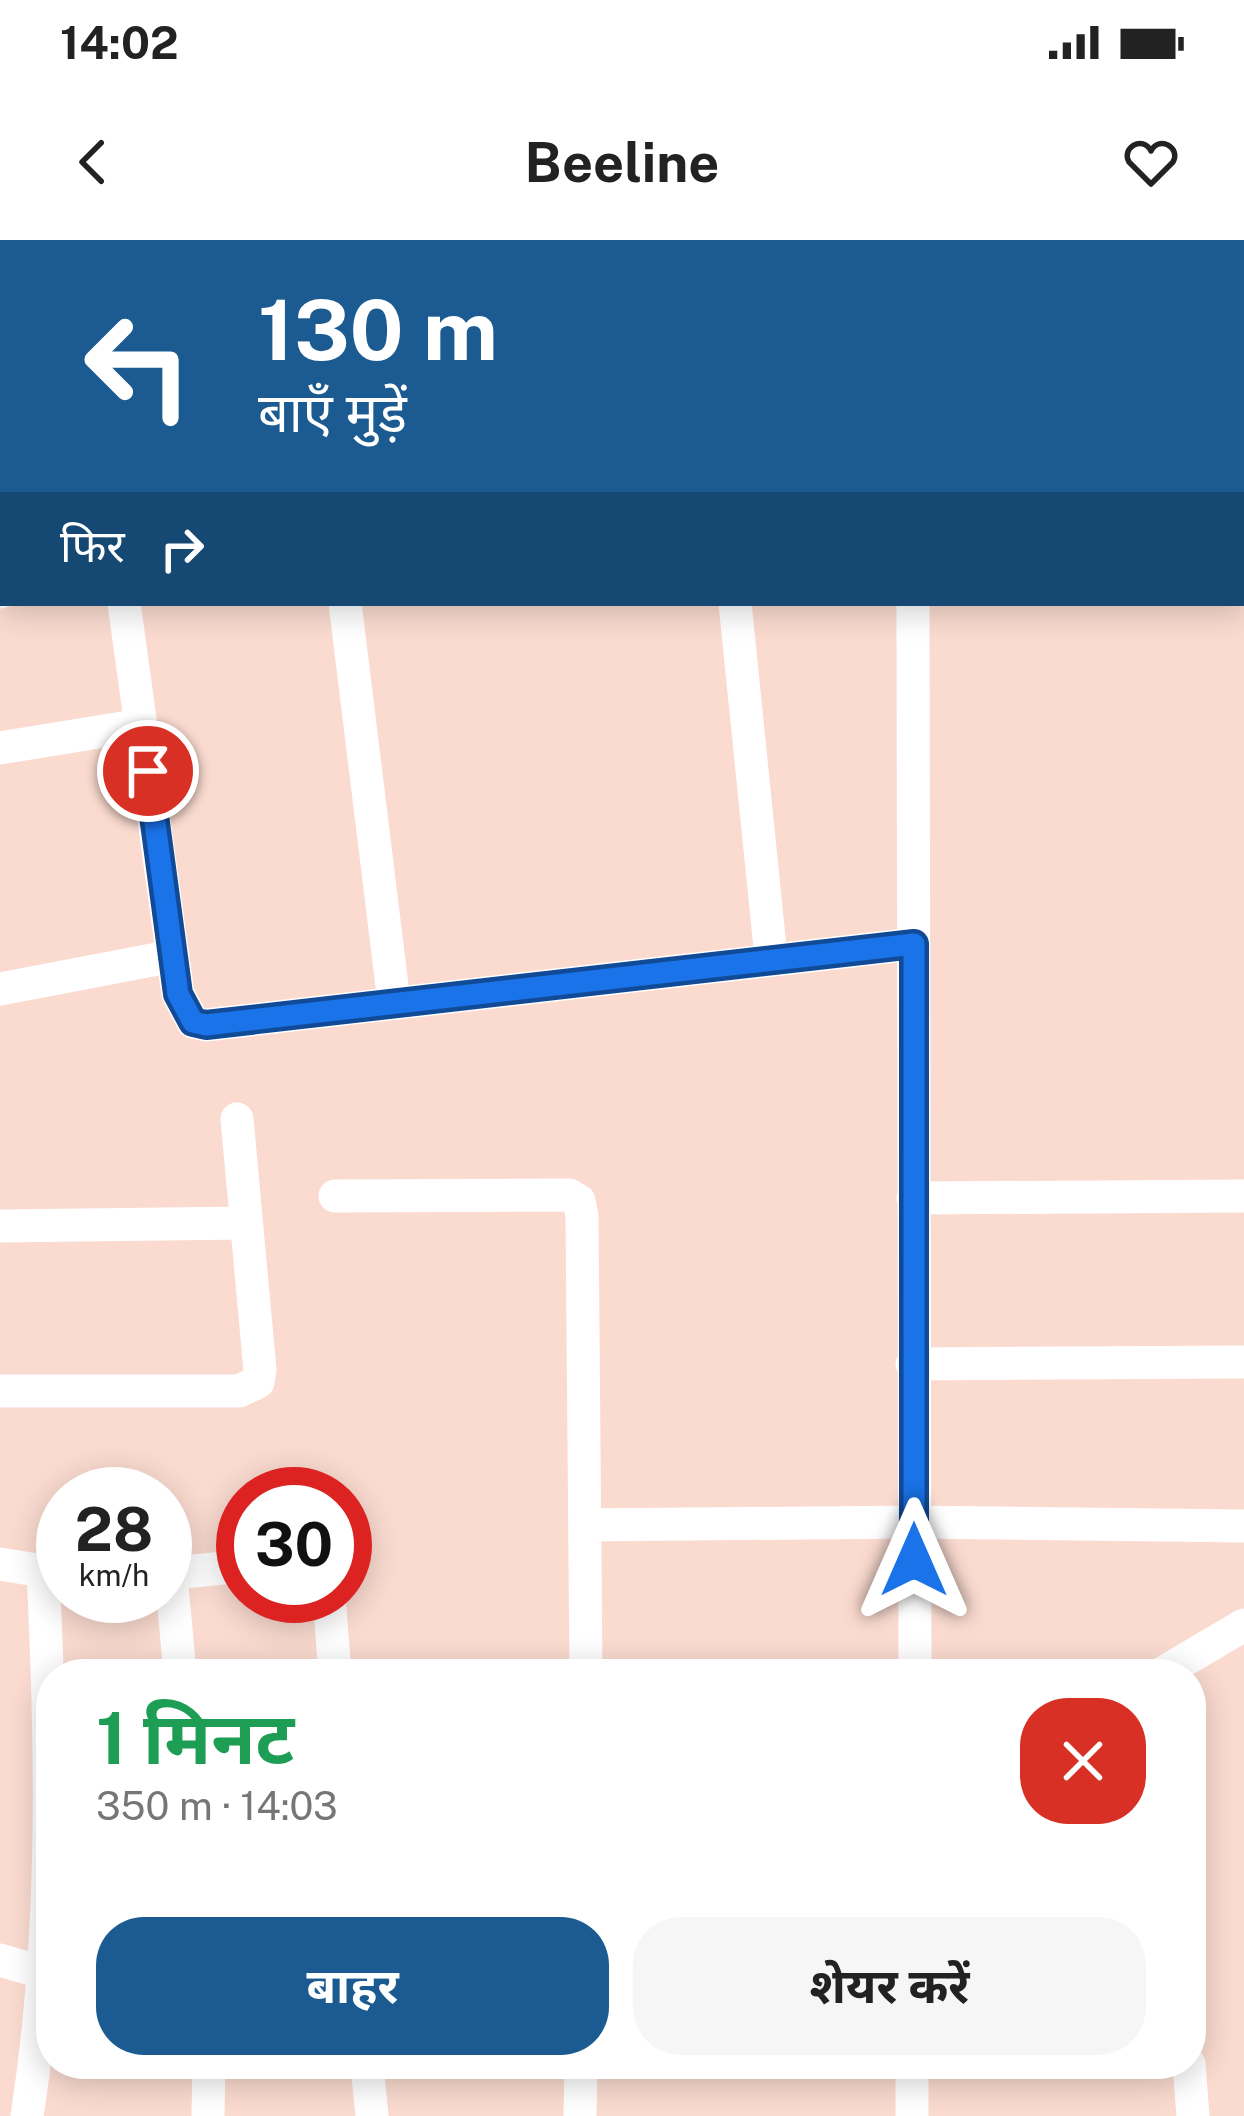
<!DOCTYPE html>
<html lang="hi">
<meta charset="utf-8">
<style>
:root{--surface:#fff;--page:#f6f6f6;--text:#222;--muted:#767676;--accent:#1c5b91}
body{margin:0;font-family:"Public Sans","Noto Sans Devanagari",sans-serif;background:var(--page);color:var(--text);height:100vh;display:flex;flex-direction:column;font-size:45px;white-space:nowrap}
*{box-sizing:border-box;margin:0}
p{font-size:39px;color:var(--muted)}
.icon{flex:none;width:66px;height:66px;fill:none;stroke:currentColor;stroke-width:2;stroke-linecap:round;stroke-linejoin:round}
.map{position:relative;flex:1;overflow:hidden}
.sheet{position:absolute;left:36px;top:1419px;width:1170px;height:420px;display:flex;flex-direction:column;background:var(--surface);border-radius:48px;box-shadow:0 6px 30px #0003}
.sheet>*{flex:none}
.top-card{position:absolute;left:0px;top:0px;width:1245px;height:366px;box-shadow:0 6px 30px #0003;background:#1c5b91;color:#fff;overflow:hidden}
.speed{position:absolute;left:36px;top:1227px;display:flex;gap:24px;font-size:60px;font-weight:700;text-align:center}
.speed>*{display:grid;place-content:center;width:156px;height:156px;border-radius:50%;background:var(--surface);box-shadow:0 6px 30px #0003;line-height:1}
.speed small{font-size:30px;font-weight:400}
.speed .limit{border:18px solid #d22;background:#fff;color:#111}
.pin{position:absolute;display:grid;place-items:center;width:102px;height:102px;color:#fff;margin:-51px;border:6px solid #fff;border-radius:50%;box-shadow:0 3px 12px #0007}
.me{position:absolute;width:132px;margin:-66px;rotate:0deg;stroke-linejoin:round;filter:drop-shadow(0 0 9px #0008)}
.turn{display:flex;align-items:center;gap:42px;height:252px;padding:0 60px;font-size:54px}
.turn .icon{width:156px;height:156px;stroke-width:2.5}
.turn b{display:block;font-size:84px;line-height:102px}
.then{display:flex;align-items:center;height:114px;padding:0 60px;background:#0003;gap:24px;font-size:45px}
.round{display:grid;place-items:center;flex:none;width:126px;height:126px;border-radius:48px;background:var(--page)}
.overview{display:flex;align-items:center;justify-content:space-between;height:204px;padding:0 60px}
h1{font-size:72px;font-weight:700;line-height:90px;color:#1e9e55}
.button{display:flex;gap:24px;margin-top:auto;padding:24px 60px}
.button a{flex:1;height:138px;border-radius:48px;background:var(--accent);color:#fff;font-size:48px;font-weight:700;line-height:138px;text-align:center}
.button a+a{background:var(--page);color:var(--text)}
.status{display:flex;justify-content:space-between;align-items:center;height:84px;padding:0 60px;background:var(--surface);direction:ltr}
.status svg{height:33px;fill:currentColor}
header{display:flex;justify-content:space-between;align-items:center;height:156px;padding:0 60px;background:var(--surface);font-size:54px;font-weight:700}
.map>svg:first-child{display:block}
</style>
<div class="status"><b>14:02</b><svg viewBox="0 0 49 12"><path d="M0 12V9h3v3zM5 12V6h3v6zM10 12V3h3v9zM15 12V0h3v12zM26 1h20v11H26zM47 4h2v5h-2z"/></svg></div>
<header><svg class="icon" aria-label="back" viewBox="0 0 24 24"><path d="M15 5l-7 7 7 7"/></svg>Beeline<svg class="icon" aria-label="heart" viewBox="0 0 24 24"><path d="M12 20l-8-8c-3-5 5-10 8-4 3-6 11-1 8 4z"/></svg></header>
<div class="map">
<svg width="1244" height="1876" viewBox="0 0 1244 1876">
<rect width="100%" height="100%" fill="#fbdbd0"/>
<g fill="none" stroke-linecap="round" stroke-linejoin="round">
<path stroke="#fff" stroke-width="33" d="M880 3 917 1
M1153 3 1200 0
M1242 122H1244
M0 134 3 133
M0 213H3
M0 352 3 351
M124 363 178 754 193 782 206 785 914 704
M345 363 394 762
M735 363 771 717
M913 363 915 1434
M0 508 141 485
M0 749 173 716
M335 956 569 955 579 961 582 976 586 1434
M913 958 1244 956
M0 986 246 983
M912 1124 1244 1122
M0 1151H239L258 1142 260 1130 237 879
M585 1285 913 1282 1244 1286
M0 1324 61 1334
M165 1334 243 1326
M171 1334 180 1434
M329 1356 335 1434
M1161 1434 1244 1385
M0 1720 41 1732
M367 1824 372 1876
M1189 1824 1193 1876
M27 1876C55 1697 52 1513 43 1333
M208 1876 209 1824
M580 1876 581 1824
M912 1876V1824"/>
</g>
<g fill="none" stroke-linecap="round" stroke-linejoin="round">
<g stroke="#114b97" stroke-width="30">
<path id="route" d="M148 531 178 754 193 782 206 785 914 704V1320"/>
</g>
<use href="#route" stroke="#1a73e8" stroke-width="21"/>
</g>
</svg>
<div class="speed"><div>28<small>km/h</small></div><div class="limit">30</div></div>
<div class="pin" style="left:148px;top:531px;background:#d93025"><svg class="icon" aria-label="arrive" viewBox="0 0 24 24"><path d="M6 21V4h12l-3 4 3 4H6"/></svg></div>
<svg class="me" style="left:914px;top:1320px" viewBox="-20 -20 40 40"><path d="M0-17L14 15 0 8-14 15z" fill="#1a73e8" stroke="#fff" stroke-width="4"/></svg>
<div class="top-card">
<div class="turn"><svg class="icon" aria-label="left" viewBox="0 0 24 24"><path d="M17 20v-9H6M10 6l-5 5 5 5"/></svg><div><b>130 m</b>बाएँ मुड़ें</div></div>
<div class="then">फिर<svg class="icon" aria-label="right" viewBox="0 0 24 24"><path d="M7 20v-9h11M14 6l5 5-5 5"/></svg></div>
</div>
<section class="sheet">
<div class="overview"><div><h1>1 मिनट</h1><p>350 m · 14:03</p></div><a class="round" style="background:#d93025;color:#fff"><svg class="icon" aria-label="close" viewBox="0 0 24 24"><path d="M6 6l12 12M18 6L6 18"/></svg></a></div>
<div class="button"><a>बाहर</a><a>शेयर करें</a></div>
</section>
</div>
